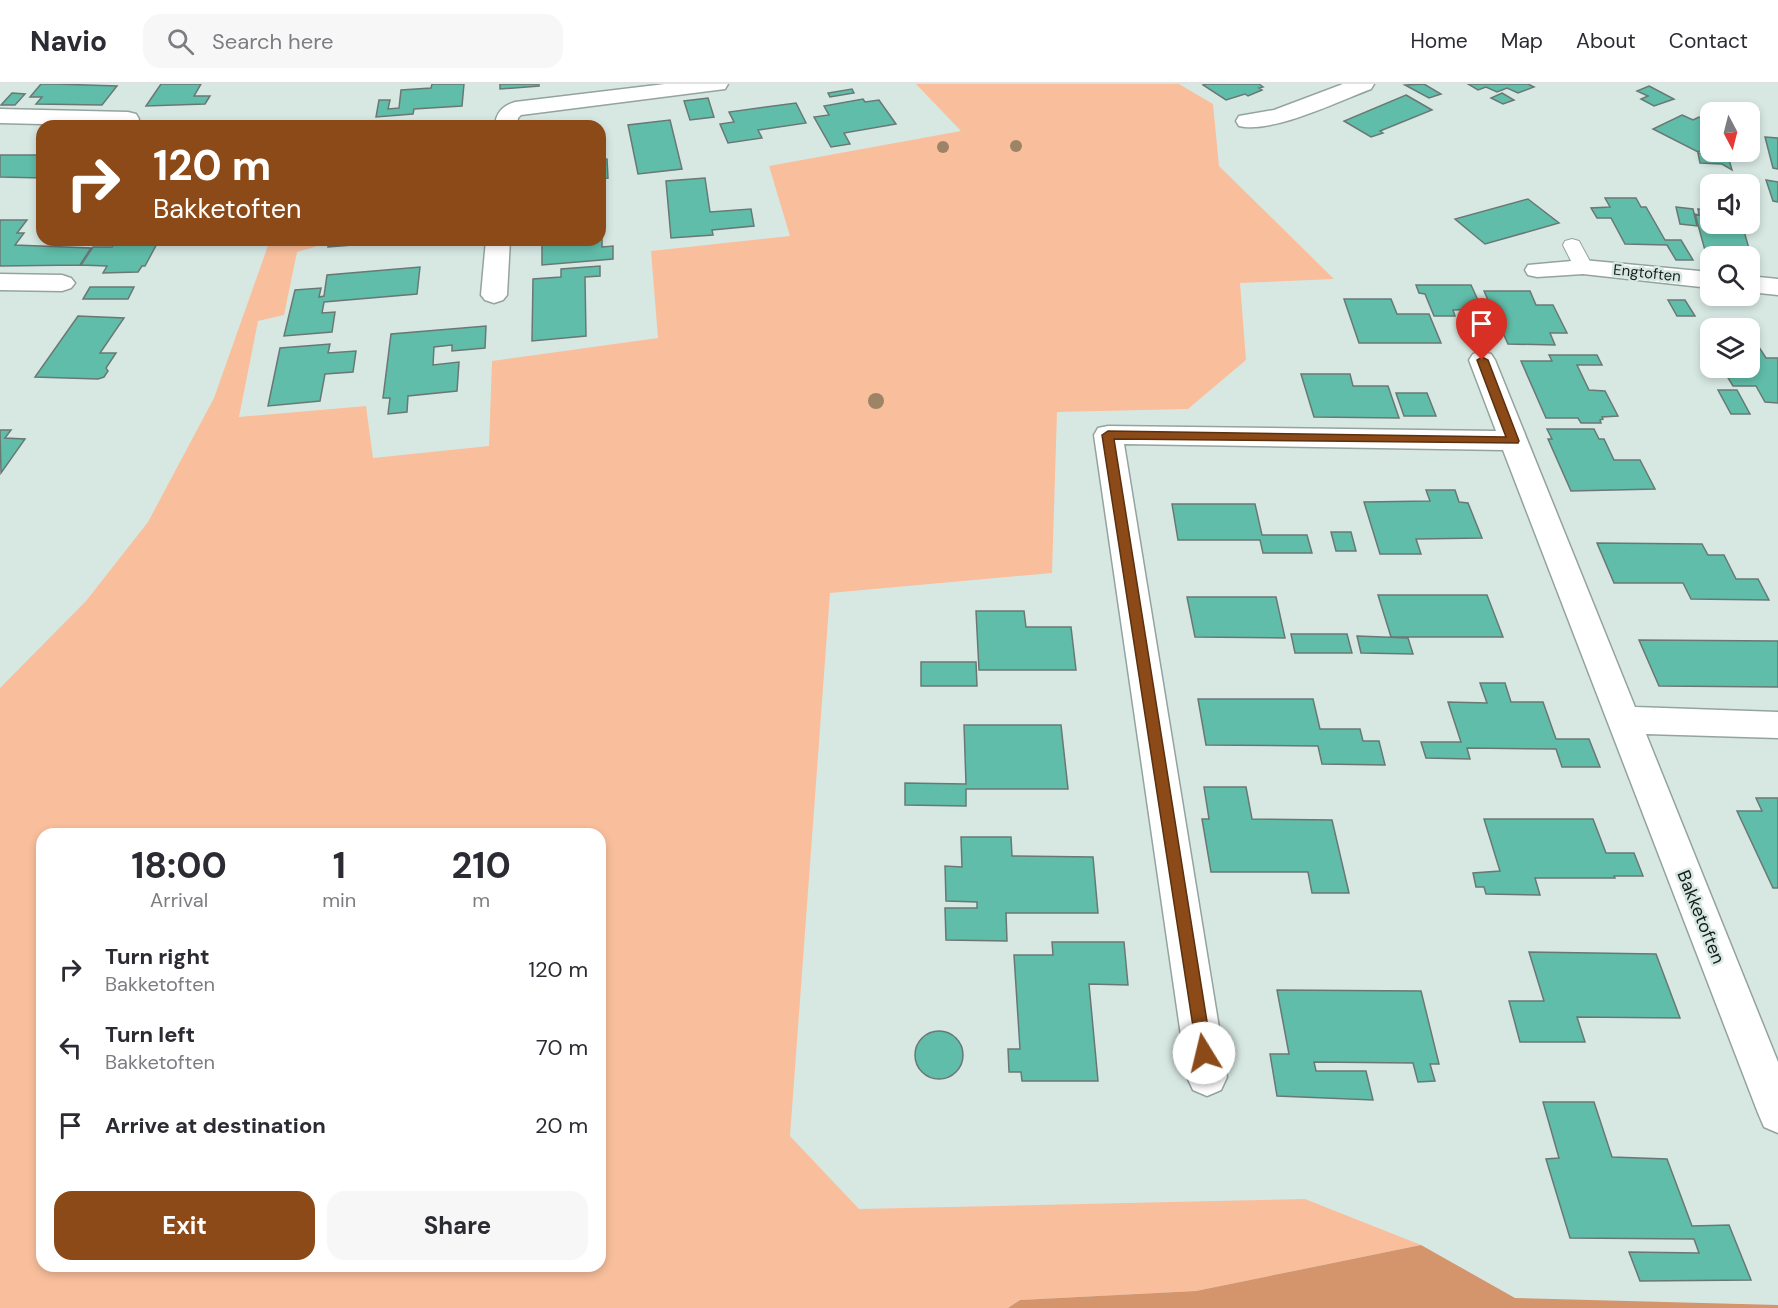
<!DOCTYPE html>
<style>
:root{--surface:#fff;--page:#f7f7f7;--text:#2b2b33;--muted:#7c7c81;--line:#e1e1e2;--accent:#8b4a17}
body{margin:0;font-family:"DM Sans",sans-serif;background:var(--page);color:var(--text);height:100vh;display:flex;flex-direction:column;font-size:22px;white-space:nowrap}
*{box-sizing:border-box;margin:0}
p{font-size:20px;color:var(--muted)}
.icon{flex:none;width:33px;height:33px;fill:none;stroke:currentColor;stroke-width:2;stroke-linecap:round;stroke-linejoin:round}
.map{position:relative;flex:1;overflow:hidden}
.side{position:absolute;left:36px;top:744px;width:570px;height:444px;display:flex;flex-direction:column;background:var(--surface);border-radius:18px;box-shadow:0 3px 9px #0003}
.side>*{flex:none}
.top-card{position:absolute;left:36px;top:36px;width:570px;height:126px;border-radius:18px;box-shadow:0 3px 9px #0003;background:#8b4a17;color:#fff;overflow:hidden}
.needle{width:39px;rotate:173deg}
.fabs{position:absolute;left:1700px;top:18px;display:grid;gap:12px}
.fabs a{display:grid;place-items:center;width:60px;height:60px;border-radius:12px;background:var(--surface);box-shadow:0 3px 9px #0003;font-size:30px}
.pin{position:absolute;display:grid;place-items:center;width:51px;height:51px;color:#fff;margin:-62px -26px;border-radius:50% 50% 50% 0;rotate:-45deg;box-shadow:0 0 6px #0007}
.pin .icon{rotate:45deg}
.me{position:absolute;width:66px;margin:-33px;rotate:351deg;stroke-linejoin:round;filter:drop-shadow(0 0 4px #0008)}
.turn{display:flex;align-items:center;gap:21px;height:126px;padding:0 18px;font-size:27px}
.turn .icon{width:78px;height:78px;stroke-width:2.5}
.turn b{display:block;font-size:42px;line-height:51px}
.eta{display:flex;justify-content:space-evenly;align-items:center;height:102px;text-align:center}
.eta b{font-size:36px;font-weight:700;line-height:42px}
.primary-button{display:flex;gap:12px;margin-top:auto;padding:12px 18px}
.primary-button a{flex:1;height:69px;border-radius:18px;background:var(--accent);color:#fff;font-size:24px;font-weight:700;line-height:69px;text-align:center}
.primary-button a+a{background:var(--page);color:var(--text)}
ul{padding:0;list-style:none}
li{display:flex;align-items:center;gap:18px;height:78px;padding:0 18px}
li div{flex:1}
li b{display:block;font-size:22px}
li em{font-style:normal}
header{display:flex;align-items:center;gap:36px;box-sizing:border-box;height:84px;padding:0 30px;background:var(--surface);border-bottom:2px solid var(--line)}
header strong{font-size:28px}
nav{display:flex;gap:33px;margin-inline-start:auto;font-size:21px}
.search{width:420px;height:54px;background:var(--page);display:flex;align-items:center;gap:15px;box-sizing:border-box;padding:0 21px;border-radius:18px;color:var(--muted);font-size:22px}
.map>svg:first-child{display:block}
</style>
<header>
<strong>Navio</strong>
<div class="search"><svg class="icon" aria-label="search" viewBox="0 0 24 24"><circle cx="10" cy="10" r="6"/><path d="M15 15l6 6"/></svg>Search here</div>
<nav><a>Home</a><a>Map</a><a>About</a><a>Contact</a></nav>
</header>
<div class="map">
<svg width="1778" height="1224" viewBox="0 0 1778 1224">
<rect width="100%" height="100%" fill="#d7e8e3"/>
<path fill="#f9bf9c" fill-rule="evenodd" d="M916 0H1179L1213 20 1219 82 1334 195 1240 199 1246 276 1188 325 1057 328 1052 489 830 509 790 1052 859 1125 1305 1115 1421 1161 1196 1207 1020 1216 1008 1224H0V604L86 517 148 438 214 314 270 156H322L321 161 297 168 284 231 258 237 239 333 366 322 373 374 489 362 492 277 658 254 651 167 790 152 769 82 961 47ZM42 750H600V1182H42Z"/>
<path fill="#d4946c" d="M1421 1161 1515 1214 1778 1221V1224H1008L1020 1216 1196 1207Z"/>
<path fill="#60bda9" stroke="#6a7874" stroke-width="1.5" d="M41 0H56L117 2 102 21 36 20 42 13H30Z
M161 0H201L194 12H210L205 20 146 22Z
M432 0H464L462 22 414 25 413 30 376 33 379 16H390L388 25 399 24 401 6 431 4Z
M500 0H539V2L500 5Z
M1206 0H1259L1263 3 1259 4 1262 6 1248 12 1245 10 1226 16 1203 1Z
M1424 0 1441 10 1429 14 1405 1Z
M1468 0H1528L1534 3 1518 9 1507 4 1497 8 1486 3 1478 6Z
M1649 2 1674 15 1654 22 1641 15 1648 12 1637 7Z
M852 5 854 9 830 13 828 9Z
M12 9 25 10 15 21H1Z
M1502 9 1514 16 1503 20 1491 14Z
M1406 11 1432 26 1380 47 1383 49 1371 53 1344 37Z
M708 14 714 33 690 36 684 17Z
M863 15 865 18 879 16 896 40 844 49 850 60 831 63 814 33 829 31 824 22Z
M796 19 806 39 758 46 762 54 728 59 720 40 734 38 729 28Z
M1682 31 1693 36 1699 33 1710 38V62L1698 68 1653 45Z
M670 36 682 85 638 90 628 41Z
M1765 53 1778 54V85L1773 84Z
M1698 69 1728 72 1732 86 1722 80 1700 79Z
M0 71H42V94L0 93Z
M607 75 608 94 600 95V76Z
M705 94 710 128 751 125 754 142 712 146 713 151 671 154 666 97Z
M1766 96 1778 98V118L1773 117Z
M1605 114H1636L1641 123H1646L1665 156H1681L1693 176H1676L1667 161 1625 160 1611 134H1597L1591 124 1610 123Z
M1528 115 1559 139 1485 160 1455 135Z
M1676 123 1693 125 1697 142 1680 140Z
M1698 125 1710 127V140H1742L1752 175 1749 172 1706 170 1695 130 1699 131Z
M0 136H27L17 149H24L15 161 91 164 80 181 0 182Z
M602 140V163L613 162V175L542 181V156H600Z
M116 156H159L145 182H142L138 188 103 189 107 182 81 181 93 163H112Z
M329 156H365V160L328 163Z
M600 182V192L585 193 586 252 532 257 533 195 561 193V185Z
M420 183 417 210 324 218 322 229 335 228 332 248 284 252 295 206 321 204 319 213 324 212 327 191Z
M1416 201H1471L1482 225 1453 226 1455 232H1434L1425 210 1419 209Z
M90 203H134L128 215H83Z
M1484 207H1530L1536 221H1553L1567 249H1550L1555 261 1508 260Z
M1344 215H1391L1397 230H1429L1441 259H1359Z
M1668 216H1685L1695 232H1677Z
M78 232 124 234 100 269H116L106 284 108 287 104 293 98 295 35 293Z
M486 242 485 264 452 267V261L434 263 433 281 459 278 457 307 408 312 407 328 388 330 390 314H383L391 250Z
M1749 257H1755L1766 274H1778V319L1765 318 1756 302H1733L1722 284H1749Z
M330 260 328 269 356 267 353 288 325 290 320 317 268 322 280 264Z
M1549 271H1597L1602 281H1577L1589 306 1605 307 1618 332 1602 333 1603 335 1600 336 1601 339H1581L1578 334H1546L1521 277H1552Z
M1301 290H1350L1353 302H1388L1399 334 1314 333Z
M1718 306H1737L1750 330H1731Z
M1396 309H1427L1436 332H1404Z
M1547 345H1594L1599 355H1604L1614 376H1640L1655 405 1571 407 1548 355H1552Z
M0 346H11L5 354 25 355 1 389Z
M1426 406H1455L1459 418 1468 419 1482 454 1416 455 1421 470H1380L1364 418 1430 417Z
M1172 420H1255L1262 451H1307L1312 469H1263L1260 456H1178Z
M1331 448H1351L1356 467H1336Z
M1597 459 1702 460 1708 471H1724L1736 495H1758L1769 516 1691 515 1683 499H1614Z
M1378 511H1487L1503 553H1391Z
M1187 513H1276L1285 554 1195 553Z
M976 527H1024L1026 543H1071L1076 586H979Z
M1291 550H1347L1352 569H1295Z
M1357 552 1408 554 1413 570 1361 569Z
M1639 556 1778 557V603L1659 602Z
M921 578H976L977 602H921Z
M1480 599H1505L1511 618H1543L1556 655H1589L1600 683H1562L1556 665 1467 664 1470 675 1426 674 1421 658H1461L1448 618 1487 619Z
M1198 615H1313L1320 645H1360L1363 657H1379L1385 681 1322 680 1318 662 1206 661Z
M964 641H1061L1068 705H966V722L905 721V699L966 700Z
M1204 703H1246L1252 735 1332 736 1349 809H1312L1308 788H1211L1202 735H1209Z
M1756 714H1778V804H1773L1737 727H1762Z
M1484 735H1593L1606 769H1634L1643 792H1614L1615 794H1535L1540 811 1486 810 1484 803H1476L1473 789 1500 787Z
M961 753H1011L1012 772 1093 773 1098 829H1006L1007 857 946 856 945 824H977V818L946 817 945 782 962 783Z
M1052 858H1124L1128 901 1089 900 1098 997H1022L1021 988H1009L1008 965H1020L1014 871H1053Z
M1529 868 1656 870 1680 934 1577 933 1585 958H1520L1509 917H1544Z
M1277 906 1421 907 1439 980H1430L1435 997 1418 998 1413 979 1314 978 1316 987H1366L1373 1016 1277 1012 1270 970H1289Z
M915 971a24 24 0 1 1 48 0a24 24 0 1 1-48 0Z
M1543 1018H1594L1612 1073 1667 1075 1692 1142 1729 1141 1751 1196 1640 1197 1629 1168 1699 1169 1694 1155 1570 1154 1546 1075 1559 1074Z"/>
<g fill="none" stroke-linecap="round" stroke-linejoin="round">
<g stroke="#94a39f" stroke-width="2">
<path id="lane" d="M1572 155 1579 157 1593 183 1590 187H1576L1563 161 1565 157Z"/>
</g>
<g stroke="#94a39f" stroke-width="3">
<path id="street" d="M665 0H728L725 5 717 6 521 31 518 34 517 42H495C496 29 502 22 515 18Z
M1343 0H1374L1371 5C1339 17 1272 50 1239 42L1236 37 1239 32 1274 26Z
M0 25 128 28 136 30 139 35 136 40 128 42 0 39Z
M486 156H510L507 211 503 216 494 219 485 216 481 211Z
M1583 176 1710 188V204L1583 190 1537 193 1528 191 1525 186 1528 181Z
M0 190 62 191 71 194 75 199 71 204 62 207 0 206Z
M1749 192 1778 195V211L1749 208Z
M1482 268 1491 270 1495 276 1635 623 1778 628V654L1646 650 1778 978V1049L1764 1043 1758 1029 1503 366 1124 360 1227 993 1221 1006 1207 1012 1193 1006 1187 993 1094 351 1098 344 1108 342 1496 347 1469 276 1473 270Z"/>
</g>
<use href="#lane" fill="#fff" fill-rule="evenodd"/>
<use href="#street" fill="#fff" fill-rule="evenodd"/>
</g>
<g fill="#9d8466">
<circle cx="1016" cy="62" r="6"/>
<circle cx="943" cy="63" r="6"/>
<circle cx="876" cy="317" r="8"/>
</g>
<path fill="#8b4a17" stroke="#5a300f" stroke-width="1.5" d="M1482 273 1488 276 1519 357 1518 359 1114 355 1212 969 1210 975 1204 977 1198 975 1102 351 1108 347 1506 353 1477 276Z"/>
<g text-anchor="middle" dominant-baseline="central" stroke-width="5" stroke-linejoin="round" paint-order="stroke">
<g font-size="15" fill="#171d1b" stroke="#d7e8e3">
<text transform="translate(1647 189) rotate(6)">Engtoften</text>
</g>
<g font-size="18" fill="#171d1b" stroke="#d7e8e3">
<text transform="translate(1701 833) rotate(68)">Bakketoften</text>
</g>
</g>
</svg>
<div class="fabs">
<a><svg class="needle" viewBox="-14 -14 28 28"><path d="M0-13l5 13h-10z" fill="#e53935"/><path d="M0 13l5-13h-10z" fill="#7c7c81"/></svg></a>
<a><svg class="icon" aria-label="sound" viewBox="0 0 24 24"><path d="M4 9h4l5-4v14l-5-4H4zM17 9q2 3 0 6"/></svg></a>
<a><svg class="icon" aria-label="search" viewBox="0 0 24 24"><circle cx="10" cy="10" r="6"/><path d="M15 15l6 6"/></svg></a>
<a><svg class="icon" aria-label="layers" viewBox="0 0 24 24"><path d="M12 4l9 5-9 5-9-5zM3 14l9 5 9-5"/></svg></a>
</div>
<div class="pin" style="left:1482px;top:276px;background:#d93025"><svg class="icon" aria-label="arrive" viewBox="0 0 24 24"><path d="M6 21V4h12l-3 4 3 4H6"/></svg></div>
<svg class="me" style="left:1204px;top:969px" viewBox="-20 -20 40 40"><circle r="19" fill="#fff"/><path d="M0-13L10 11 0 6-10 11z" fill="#8b4a17"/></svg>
<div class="top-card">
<div class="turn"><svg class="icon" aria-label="right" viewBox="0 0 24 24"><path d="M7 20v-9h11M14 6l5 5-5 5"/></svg><div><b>120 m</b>Bakketoften</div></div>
</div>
<section class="side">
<div class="eta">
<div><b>18:00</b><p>Arrival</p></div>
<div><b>1</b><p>min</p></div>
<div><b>210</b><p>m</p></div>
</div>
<ul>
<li><svg class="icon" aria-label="right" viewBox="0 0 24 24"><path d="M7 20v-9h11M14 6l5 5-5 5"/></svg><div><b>Turn right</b><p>Bakketoften</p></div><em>120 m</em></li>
<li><svg class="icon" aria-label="left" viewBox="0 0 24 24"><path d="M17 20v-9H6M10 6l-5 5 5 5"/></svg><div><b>Turn left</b><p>Bakketoften</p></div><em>70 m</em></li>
<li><svg class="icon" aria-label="arrive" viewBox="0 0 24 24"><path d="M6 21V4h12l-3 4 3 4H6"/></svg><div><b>Arrive at destination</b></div><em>20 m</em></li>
</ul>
<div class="primary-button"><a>Exit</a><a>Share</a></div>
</section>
</div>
